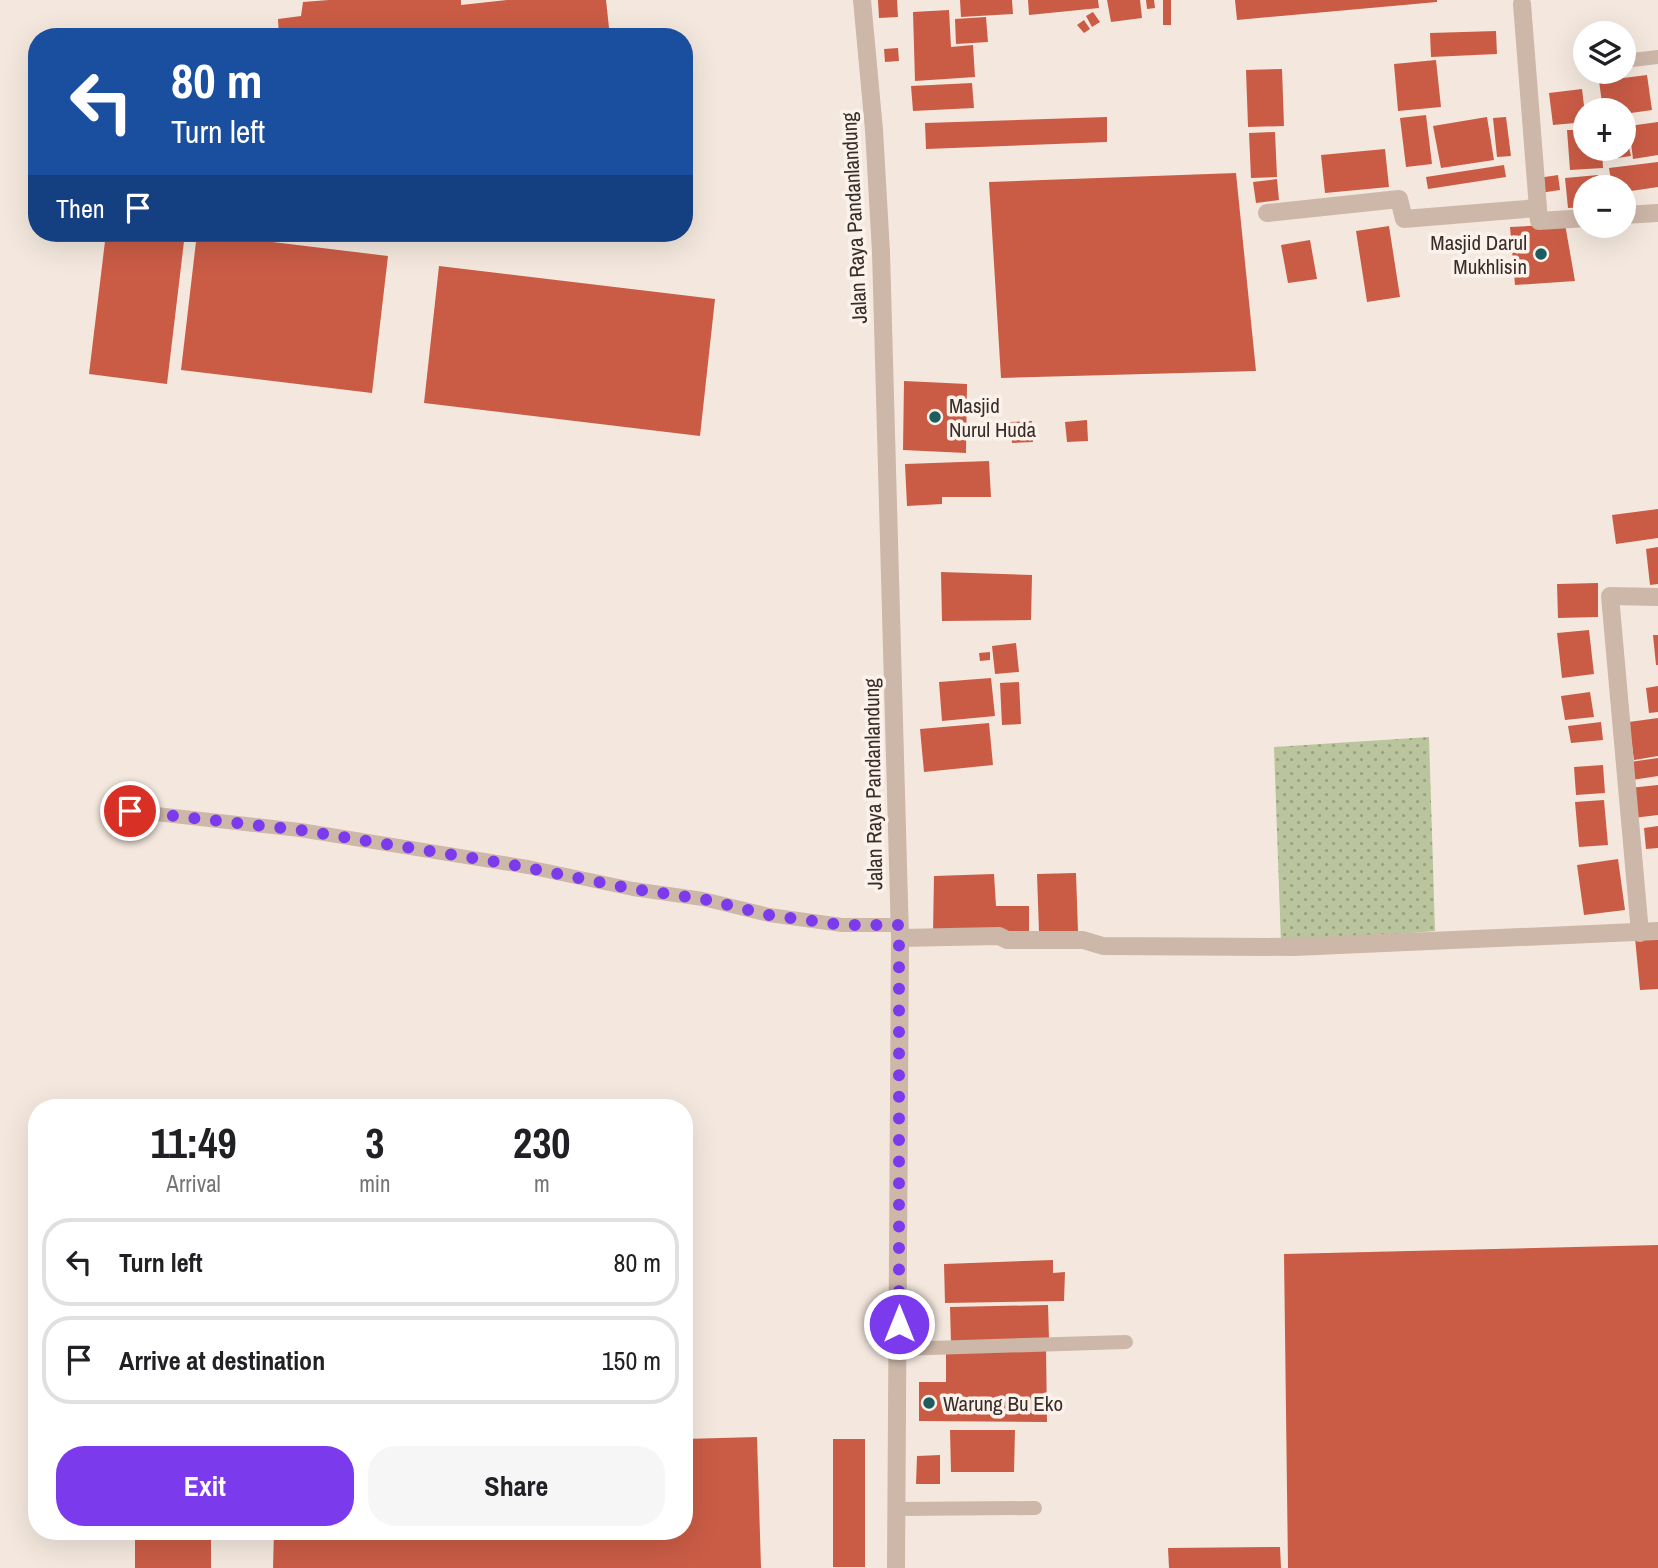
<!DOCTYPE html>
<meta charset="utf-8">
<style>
:root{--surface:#fff;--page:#f6f6f6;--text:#202124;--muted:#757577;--line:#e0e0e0;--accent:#7c3aed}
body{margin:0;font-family:"Archivo Narrow",sans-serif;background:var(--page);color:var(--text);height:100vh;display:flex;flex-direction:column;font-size:26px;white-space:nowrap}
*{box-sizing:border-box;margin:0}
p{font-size:23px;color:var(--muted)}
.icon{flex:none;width:38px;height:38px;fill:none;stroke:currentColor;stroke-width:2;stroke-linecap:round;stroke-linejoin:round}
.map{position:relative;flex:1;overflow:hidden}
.sheet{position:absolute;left:28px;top:1099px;width:665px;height:441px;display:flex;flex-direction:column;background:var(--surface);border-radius:28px;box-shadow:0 7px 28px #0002}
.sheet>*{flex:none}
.guide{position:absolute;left:28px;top:28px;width:665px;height:214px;border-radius:28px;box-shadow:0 7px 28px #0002;background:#1a4fa0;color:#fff;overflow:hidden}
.controls{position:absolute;left:1573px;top:21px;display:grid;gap:14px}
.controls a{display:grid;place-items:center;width:63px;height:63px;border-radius:50%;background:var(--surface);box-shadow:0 7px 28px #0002;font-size:35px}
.pin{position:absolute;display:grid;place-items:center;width:60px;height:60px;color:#fff;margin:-30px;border:4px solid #fff;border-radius:50%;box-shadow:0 2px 7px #0007}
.me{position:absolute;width:77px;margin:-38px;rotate:0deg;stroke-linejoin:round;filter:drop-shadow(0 0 5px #0008)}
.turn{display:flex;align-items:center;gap:24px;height:147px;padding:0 28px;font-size:32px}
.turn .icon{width:91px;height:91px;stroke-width:2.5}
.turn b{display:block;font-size:49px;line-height:60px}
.then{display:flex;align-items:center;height:66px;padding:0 28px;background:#0003;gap:14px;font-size:26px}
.eta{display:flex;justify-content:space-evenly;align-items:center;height:119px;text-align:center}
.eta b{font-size:42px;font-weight:700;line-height:49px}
.cta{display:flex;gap:14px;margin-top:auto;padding:14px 28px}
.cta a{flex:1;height:80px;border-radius:28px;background:var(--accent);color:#fff;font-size:28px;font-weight:700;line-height:80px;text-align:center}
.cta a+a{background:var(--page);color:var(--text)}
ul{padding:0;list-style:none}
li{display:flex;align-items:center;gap:21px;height:88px;margin:0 14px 10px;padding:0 14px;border:4px solid var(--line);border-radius:28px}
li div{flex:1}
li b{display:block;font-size:26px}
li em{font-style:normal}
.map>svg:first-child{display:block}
</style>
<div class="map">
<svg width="1658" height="1568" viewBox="0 0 1658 1568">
<defs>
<pattern id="grass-dots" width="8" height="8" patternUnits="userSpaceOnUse" patternTransform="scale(1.75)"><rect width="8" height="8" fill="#bac49d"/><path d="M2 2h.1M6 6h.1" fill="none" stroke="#98a080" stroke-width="1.8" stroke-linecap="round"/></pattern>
</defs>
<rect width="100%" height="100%" fill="#f4e8de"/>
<path fill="url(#grass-dots)" d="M1429 737 1435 931 1281 944 1274 747Z"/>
<path fill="#ca5c46" d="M329 0H461V5L507 0H606L610 37H279L278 19 301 16 303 2Z
M878 0H897L898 17 879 18Z
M960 0H1012L1013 14 961 17Z
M1028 0H1098L1099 8 1029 15Z
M1107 0H1140L1142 18 1111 22Z
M1146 0H1154L1155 8 1147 9Z
M1163 0H1171V25H1163Z
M1235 0H1437V2L1237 20Z
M949 10 951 47 973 45 975 77 915 81 913 12Z
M1093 12 1100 22 1092 27 1086 16Z
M986 17 988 42 956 44 955 19Z
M1084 20 1090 29 1084 33 1077 25Z
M1496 31 1497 54 1431 57 1430 33Z
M898 48 899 61 885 62 884 49Z
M1436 60 1441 107 1398 111 1394 64Z
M1282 69 1284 126 1248 127 1246 70Z
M1647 75 1652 110 1624 114V110H1603L1599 81Z
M972 83 974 108 913 111 911 86Z
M1582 89 1586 122 1553 125 1549 93Z
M1426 115 1432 164 1406 167 1400 118Z
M1107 117V142L926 149 925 123Z
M1487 117 1494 160 1441 168 1433 126Z
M1506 117 1511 156 1497 157 1493 118Z
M1658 122V155L1633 159 1629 126Z
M1624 127 1631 156 1617 158 1615 149H1624Z
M1567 130H1586V149H1602L1603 168 1570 170Z
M1275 132 1277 177 1251 178 1249 133Z
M1385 149 1389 187 1325 193 1321 155Z
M1606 149H1612L1613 158 1608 159Z
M1658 162V187L1624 192V187H1612L1609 168Z
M1504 165 1506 177 1428 189 1426 177Z
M1236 173 1256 371 1001 378 989 182Z
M1558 175 1560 190 1540 193 1538 178Z
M1598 175 1600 187H1586V207L1568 208 1565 178Z
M1277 179 1279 200 1256 203 1253 182Z
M1565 224 1575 281 1515 285 1510 227Z
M1389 226 1400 297 1367 302 1356 231Z
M106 233H185L167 384 89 374Z
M197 233 388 256 372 393 181 370Z
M1310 240 1317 279 1288 283 1281 245Z
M439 266 715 299 700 436 424 403Z
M904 381 967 384 966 453 903 450Z
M1087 420 1088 441 1067 442 1065 422Z
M1032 421 1033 442 1012 443 1010 422Z
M989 461 991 497H942V504L907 506 905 464Z
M1658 509V538L1616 544 1612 515Z
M1658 547V584L1650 585 1646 549Z
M941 572 1032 575 1031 620 942 621Z
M1598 583V617L1558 618 1557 584Z
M1589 630 1594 674 1562 678 1557 633Z
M1653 635H1658V665H1656Z
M1016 643 1019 672 995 674 992 646Z
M990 652V660L980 661 979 653Z
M991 678 995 716 942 721 939 682Z
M1019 682 1021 724 1002 725 1000 683Z
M1658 686V712L1649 713 1646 688Z
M1590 692 1594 717 1565 720 1561 696Z
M1658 718V756L1634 760 1629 722Z
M1601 722 1603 740 1571 743 1568 726Z
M989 723 993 765 924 772 920 729Z
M1658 758V776L1632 780 1630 762Z
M1603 765 1605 793 1576 795 1574 767Z
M1658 785V815L1633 818 1629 788Z
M1604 800 1608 845 1579 847 1575 802Z
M1658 826V848L1646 849 1644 828Z
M1618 859 1625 910 1584 915 1577 865Z
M1076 873 1078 932H1039L1037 874Z
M994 874 996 906H1029V933H933L934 876Z
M1658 937V989L1640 990 1635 938Z
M1658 1245V1568H1288L1284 1254Z
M1053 1260V1273L1065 1272 1064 1301 945 1303 944 1264Z
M1048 1305 1049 1339 951 1343 950 1307Z
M1046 1346 1047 1422 919 1421V1382H946V1350Z
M950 1430H1015L1014 1472H951Z
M757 1437 761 1568H273L274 1531H684V1439Z
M833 1439H865V1567H833Z
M940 1455V1484H916L917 1456Z
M135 1531H211V1568H135Z
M1280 1547 1281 1568H1169L1168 1548Z"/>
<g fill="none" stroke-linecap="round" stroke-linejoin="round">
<path stroke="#cdb7a9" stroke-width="14" d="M1624 61 1658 57
M129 811 300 830 528 867 633 889 703 899 769 915 842 925H899
M898 1349 1126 1342
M897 1509 1035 1508"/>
<path stroke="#cdb7a9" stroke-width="18" d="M1522 4 1539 221 1586 218
M1267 213 1399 199 1404 219 1537 208
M1624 215 1658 213
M1640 933 1610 596 1658 597
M900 938 999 936 1007 940H1083L1103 946 1294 947 1658 931"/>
<path stroke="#cdb7a9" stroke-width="18" d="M862 0 874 130 881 252 900 938 896 1568"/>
</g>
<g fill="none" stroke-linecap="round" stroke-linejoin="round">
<path stroke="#7c3aed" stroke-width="12" stroke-dasharray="0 21.6" d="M130 811 300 830 503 863 633 889 703 899 769 915 842 925H899V1324"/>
</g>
<g fill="#1d5d5d" stroke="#fbf3eb" stroke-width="2.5">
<circle cx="1541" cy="254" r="7"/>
<circle cx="935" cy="417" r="7"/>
<circle cx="929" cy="1403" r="7"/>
</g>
<g text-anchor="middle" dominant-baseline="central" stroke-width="7" stroke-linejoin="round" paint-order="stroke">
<g font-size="21" fill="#3a2d29" stroke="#fbf3eb">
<text transform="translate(854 218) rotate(-93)">Jalan Raya Pandanlandung</text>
<text transform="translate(873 784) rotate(-91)">Jalan Raya Pandanlandung</text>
</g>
<g font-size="21" fill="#3a2d29" stroke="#fbf3eb" text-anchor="start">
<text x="1527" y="242" text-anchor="end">Masjid Darul<tspan x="1527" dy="24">Mukhlisin</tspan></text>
<text x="949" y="405">Masjid<tspan x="949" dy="24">Nurul Huda</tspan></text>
<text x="943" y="1403">Warung Bu Eko</text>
</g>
</g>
</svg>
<div class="controls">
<a><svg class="icon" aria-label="layers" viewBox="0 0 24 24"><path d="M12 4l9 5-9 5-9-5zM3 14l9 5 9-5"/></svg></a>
<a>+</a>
<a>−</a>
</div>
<div class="pin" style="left:130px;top:811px;background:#d93025"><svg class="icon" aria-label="arrive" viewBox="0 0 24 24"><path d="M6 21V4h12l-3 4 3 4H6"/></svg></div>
<svg class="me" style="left:899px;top:1324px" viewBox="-20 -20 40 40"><circle r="17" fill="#7c3aed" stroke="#fff" stroke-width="3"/><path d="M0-11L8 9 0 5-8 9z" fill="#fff"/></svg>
<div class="guide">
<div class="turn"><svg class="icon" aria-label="left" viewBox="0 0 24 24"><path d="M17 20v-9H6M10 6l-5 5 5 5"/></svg><div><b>80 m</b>Turn left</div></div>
<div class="then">Then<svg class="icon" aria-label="arrive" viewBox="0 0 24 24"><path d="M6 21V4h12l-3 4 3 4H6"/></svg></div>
</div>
<section class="sheet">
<div class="eta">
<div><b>11:49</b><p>Arrival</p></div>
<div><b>3</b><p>min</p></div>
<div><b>230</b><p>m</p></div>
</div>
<ul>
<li><svg class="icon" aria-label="left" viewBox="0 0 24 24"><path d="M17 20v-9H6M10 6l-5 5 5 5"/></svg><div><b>Turn left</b></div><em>80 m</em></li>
<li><svg class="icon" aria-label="arrive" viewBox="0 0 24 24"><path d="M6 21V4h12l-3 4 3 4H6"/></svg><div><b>Arrive at destination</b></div><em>150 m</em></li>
</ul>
<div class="cta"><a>Exit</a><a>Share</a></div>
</section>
</div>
